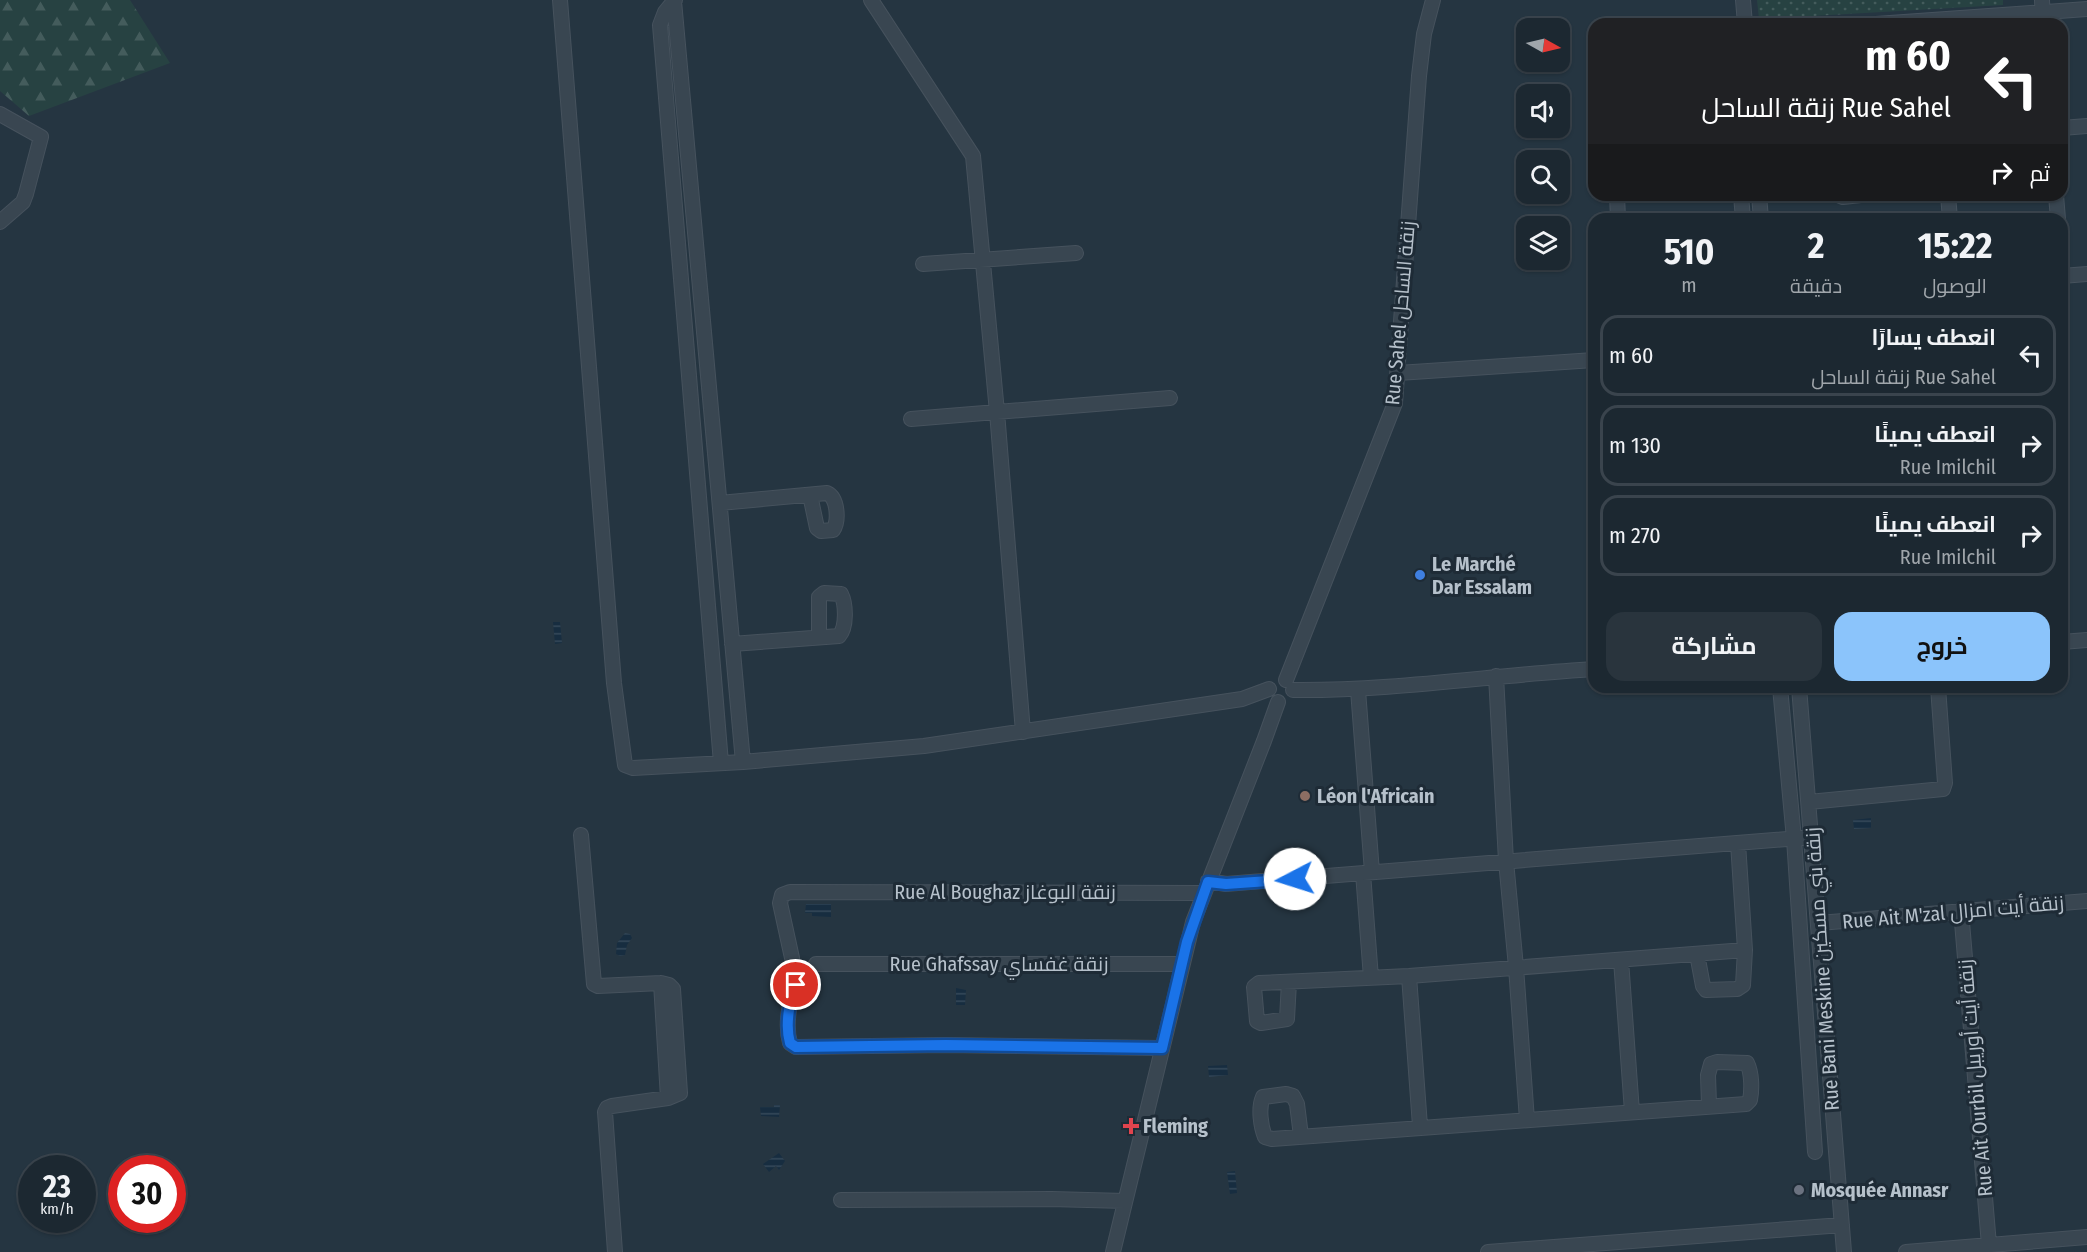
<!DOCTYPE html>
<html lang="ar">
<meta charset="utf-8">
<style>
:root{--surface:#1c2831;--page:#29343d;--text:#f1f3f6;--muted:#a0a6ab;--line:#3a444d;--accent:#8bc4fb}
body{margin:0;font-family:"Fira Sans Condensed",Cairo,sans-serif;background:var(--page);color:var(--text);direction:rtl;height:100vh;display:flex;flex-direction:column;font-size:22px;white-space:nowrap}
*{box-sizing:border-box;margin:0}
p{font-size:20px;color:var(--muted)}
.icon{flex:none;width:33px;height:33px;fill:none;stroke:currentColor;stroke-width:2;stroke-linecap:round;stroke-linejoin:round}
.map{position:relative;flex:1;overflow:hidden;direction:ltr}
.details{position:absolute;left:1588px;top:213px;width:480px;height:480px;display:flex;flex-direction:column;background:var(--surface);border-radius:18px;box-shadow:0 2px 4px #0004,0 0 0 2px var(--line);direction:rtl}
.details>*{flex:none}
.guide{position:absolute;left:1588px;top:18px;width:480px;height:183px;border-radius:18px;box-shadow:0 2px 4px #0004,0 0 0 2px var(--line);direction:rtl;background:#202124;color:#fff;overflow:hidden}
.needle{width:39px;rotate:98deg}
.tools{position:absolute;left:1516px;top:18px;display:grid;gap:12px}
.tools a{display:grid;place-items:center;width:54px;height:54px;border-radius:12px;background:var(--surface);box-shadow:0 2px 4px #0004,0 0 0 2px var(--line);font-size:30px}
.speed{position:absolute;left:18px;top:1155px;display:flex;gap:12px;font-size:30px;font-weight:700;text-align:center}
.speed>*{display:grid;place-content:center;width:78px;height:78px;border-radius:50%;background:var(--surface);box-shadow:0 2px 4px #0004,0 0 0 2px var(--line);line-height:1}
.speed small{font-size:15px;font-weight:400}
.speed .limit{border:9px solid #d22;background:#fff;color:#111}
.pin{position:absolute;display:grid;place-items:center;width:51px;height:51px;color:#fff;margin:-26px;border:3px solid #fff;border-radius:50%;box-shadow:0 2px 6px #0007}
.me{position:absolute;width:66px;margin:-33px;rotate:265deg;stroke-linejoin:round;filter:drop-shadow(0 0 4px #0008)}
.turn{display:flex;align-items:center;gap:21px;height:126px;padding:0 18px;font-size:27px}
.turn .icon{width:78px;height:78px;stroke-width:2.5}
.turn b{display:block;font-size:42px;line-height:51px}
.then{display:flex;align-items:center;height:57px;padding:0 18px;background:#0003;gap:12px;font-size:22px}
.eta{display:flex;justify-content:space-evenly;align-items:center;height:102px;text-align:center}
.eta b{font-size:36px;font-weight:700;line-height:42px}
.primary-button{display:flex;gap:12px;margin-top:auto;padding:12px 18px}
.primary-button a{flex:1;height:69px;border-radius:18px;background:var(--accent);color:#111;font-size:24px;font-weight:700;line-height:69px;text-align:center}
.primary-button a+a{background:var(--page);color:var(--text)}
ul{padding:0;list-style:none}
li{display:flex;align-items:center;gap:18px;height:81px;margin:0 12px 9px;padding:0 6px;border:3px solid var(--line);border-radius:18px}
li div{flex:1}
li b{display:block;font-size:22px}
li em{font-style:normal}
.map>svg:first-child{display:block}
</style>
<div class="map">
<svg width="2087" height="1252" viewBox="0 0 2087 1252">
<defs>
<pattern id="green-dots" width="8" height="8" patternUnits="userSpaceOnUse" patternTransform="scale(1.5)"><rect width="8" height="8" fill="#274242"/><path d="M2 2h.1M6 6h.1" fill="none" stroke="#445c5c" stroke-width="1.8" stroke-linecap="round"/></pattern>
<pattern id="forest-firs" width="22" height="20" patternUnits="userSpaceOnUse" patternTransform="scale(1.5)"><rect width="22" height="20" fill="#274242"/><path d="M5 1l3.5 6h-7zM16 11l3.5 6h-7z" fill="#445c5c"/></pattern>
<pattern id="water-rules" width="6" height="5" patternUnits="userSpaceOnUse" patternTransform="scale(1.5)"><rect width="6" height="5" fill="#172d40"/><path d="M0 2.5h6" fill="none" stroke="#364a5a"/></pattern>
</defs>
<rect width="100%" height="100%" fill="#253541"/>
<path fill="url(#green-dots)" d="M1757 0H2003V5L1759 19Z"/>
<path fill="url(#forest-firs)" d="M0 0H130L170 63 29 116 0 91Z"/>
<path fill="url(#water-rules)" d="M553 622H560L562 643 555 644Z
M1871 818V828L1854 829 1853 820Z
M806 904H831V917L812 916V913H805Z
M625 933 630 934 632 938 627 945 625 955 620 956 616 954 617 943Z
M956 988 966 990 965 1005H956Z
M1227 1065 1228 1075 1209 1077 1208 1066Z
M774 1105H780L779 1117 761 1116 760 1107H774Z
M779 1153 785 1161 779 1170 776 1166 769 1172 763 1164Z
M1235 1171 1237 1193 1230 1194 1227 1172Z"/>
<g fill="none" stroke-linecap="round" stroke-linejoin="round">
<g stroke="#46525d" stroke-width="16">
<path id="minor" d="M560 0 614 683 625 765 633 768 743 762 924 746 1242 699 1269 689
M675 0 665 12 660 25 721 763
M871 0 973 156 997 412 1023 732
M1743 0 1745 24
M2042 0 2043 24
M674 1 743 762
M1876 24 2087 9
M0 114 41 137 26 194 23 202 0 222
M2062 128 2087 126
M1617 195 1618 219
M1741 195 1743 219
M1759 195 1761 219
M1838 195 1843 197 1861 195
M1948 195 1950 219
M2056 195 2058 219
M923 264 1076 253
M2062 276 2087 274
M1398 373 1594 360
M911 419 1170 398
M720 503 827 493C838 498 839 521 833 530L821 531 817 528 810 495
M2062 642 2087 640
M732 644 839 636C847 627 846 604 841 594L824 593 819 597V637
M1496 676 1506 861 1516 967 1527 1120
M1286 680 1395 403 1419 76 1424 34 1433 0
M1780 687 1794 839 1815 1152
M1799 687 1844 1252
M1293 690C1393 691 1494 675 1594 669
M1358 690 1372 872
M1809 802 1943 789 1945 783 1938 687
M581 835 594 984 598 986 661 983 669 985 673 989 680 1093 668 1098 612 1106 607 1108 605 1112 615 1252
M1363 873 1371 978
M1208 881 1226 884 1812 837
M1961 910 1989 1245
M1819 923 2087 901
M1697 954 1703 986 1706 990 1737 989 1743 985 1745 950 1738 843
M792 958 780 903 782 895 790 892 1203 893
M1621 960 1632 1112
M816 964H1182
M1409 976 1420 1126
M1289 982 1287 1019 1261 1023 1257 1021 1254 987 1259 983 1409 976 1745 950
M661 983 668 1098
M796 985C789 1001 785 1026 790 1043L796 1047 946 1045 1162 1048
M1301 1136 1297 1104 1293 1096 1286 1094 1263 1097C1258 1108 1261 1127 1265 1137L1272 1139 1746 1104 1750 1100C1752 1090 1752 1073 1747 1063L1717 1062 1711 1064 1708 1075 1709 1105
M841 1200 1051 1199 1125 1201
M1113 1252 1193 922 1264 741 1278 702
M1488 1252 1842 1225
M1906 1252 2087 1237"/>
</g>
<use href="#minor" stroke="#394651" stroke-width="14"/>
</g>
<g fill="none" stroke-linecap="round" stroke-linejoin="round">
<g stroke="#114b97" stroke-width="15">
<path id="route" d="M796 985C789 1001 785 1026 790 1043L796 1047 946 1045 1162 1048 1187 942 1208 882 1226 884 1295 879"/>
</g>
<use href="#route" stroke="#1a73e8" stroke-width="10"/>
</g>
<circle fill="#3f7fe0" stroke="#1e2b36" stroke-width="2" cx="1420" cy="575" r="6"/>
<circle fill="#8d6e63" stroke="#1e2b36" stroke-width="2" cx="1305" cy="796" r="6"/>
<path fill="#e0444e" stroke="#1e2b36" stroke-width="2" d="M1128 1117h6v6h6v6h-6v6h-6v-6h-6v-6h6z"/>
<circle fill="#6b7280" stroke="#1e2b36" stroke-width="2" cx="1799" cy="1190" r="6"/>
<g text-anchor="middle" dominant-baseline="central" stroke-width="6" stroke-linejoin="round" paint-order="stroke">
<g font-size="20" fill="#b6c1cb" stroke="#1e2b36">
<text transform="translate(1400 313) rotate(-85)">Rue Sahel زنقة الساحل</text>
<text x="1005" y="892">Rue Al Boughaz زنقة البوغاز</text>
<text transform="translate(1953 912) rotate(-5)">Rue Ait M'zal زنقة أيت امزال</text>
<text x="999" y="964">Rue Ghafssay زنقة غفساي</text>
<text transform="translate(1822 969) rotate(-94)">Rue Bani Meskine زنقة بني مسكين</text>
<text transform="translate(1975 1078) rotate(-95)">Rue Ait Ourbil زنقة أيت أوريبل</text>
</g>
<g font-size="20" font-weight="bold" fill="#b6c1cb" stroke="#1e2b36" text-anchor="start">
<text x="1432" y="564">Le Marché<tspan x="1432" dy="23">Dar Essalam</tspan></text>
<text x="1317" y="796">Léon l'Africain</text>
<text x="1143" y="1126">Fleming</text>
<text x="1811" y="1190">Mosquée Annasr</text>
</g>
</g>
</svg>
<div class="tools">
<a><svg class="needle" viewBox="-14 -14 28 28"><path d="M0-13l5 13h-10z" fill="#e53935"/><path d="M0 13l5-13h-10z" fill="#a0a6ab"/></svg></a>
<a><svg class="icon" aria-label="sound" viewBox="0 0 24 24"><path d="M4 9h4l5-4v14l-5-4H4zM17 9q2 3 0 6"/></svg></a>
<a><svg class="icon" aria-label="search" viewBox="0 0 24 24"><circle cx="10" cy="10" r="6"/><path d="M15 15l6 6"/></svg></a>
<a><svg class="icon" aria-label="layers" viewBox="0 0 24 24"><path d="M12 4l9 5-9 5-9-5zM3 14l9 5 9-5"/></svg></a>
</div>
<div class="speed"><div>23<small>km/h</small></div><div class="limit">30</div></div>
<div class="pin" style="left:796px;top:985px;background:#d93025"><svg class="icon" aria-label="arrive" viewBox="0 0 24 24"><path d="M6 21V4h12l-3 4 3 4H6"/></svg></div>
<svg class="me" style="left:1295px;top:879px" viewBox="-20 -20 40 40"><circle r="19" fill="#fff"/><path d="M0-13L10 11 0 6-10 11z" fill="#1a73e8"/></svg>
<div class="guide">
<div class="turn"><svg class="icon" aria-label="left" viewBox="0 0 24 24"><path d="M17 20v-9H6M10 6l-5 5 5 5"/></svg><div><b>60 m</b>Rue Sahel زنقة الساحل</div></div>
<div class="then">ثم<svg class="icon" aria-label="right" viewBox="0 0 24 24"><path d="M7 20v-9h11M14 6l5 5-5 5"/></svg></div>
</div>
<section class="details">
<div class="eta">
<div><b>15:22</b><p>الوصول</p></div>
<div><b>2</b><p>دقيقة</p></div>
<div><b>510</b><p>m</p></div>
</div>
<ul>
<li><svg class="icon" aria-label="left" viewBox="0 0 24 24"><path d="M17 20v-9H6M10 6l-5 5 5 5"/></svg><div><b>انعطف يسارًا</b><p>Rue Sahel زنقة الساحل</p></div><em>60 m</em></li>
<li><svg class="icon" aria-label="right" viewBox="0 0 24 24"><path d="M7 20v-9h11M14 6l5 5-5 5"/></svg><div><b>انعطف يمينًا</b><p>Rue Imilchil</p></div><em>130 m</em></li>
<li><svg class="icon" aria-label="right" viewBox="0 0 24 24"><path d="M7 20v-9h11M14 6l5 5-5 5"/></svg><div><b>انعطف يمينًا</b><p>Rue Imilchil</p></div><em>270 m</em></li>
</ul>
<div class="primary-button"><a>خروج</a><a>مشاركة</a></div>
</section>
</div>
